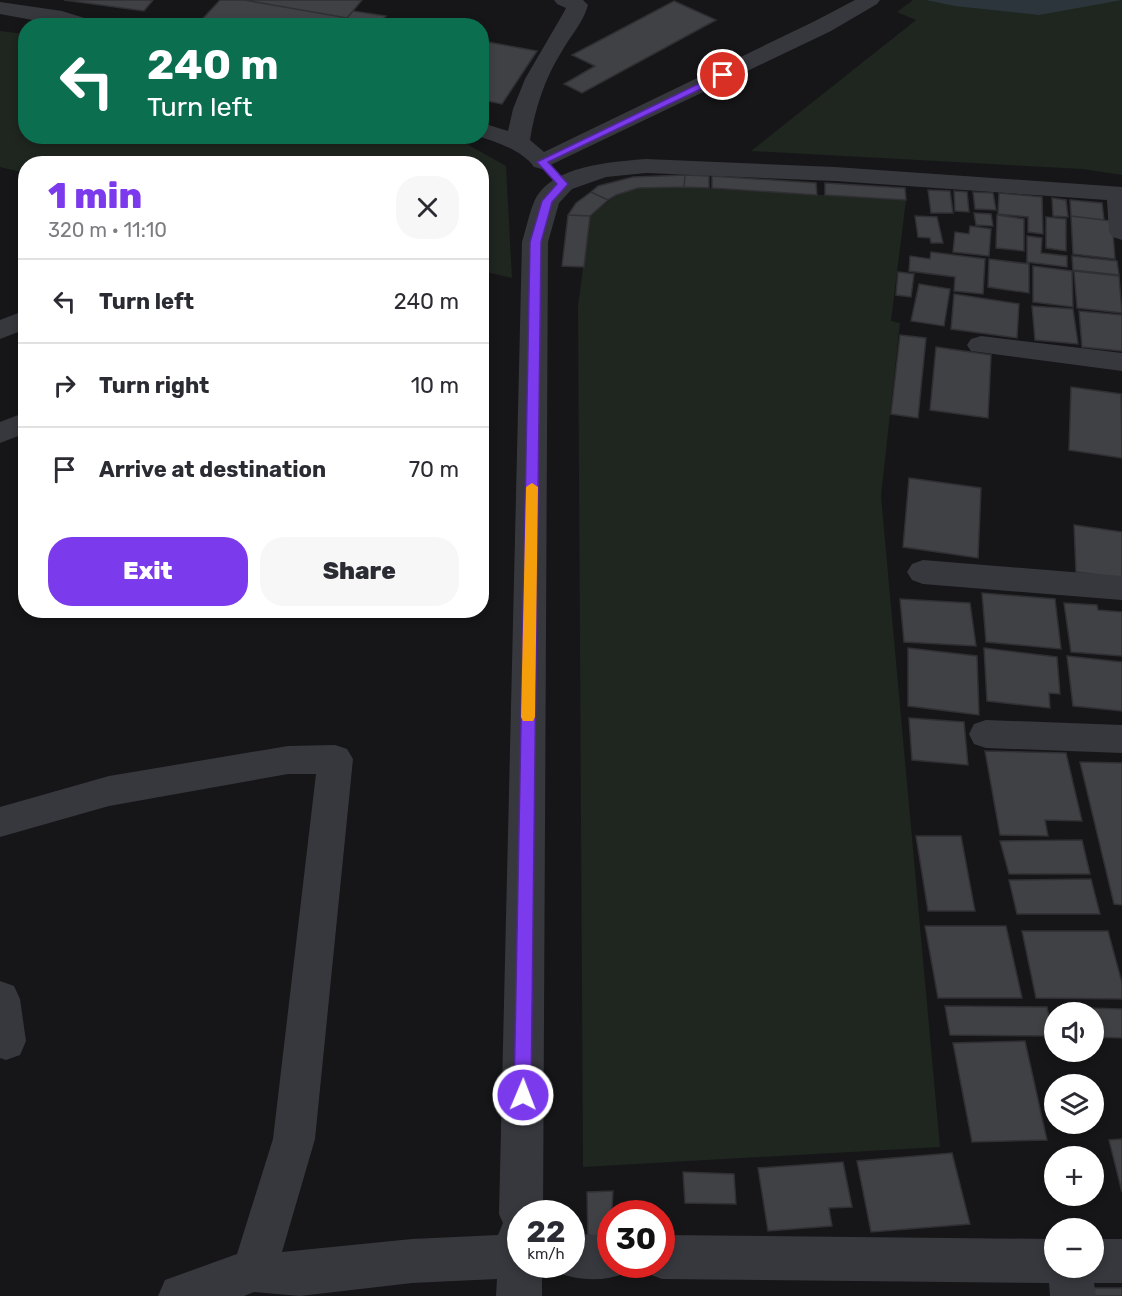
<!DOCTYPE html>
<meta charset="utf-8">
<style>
:root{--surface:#fff;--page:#f7f7f7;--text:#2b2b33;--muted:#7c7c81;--line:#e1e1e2;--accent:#7c3aed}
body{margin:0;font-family:Rubik,sans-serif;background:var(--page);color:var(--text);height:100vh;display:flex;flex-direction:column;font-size:22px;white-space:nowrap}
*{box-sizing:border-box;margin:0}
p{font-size:20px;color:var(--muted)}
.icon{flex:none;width:33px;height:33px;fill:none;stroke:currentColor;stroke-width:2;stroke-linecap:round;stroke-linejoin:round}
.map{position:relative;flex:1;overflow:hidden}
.details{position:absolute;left:18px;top:156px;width:471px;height:462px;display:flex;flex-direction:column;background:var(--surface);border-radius:24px;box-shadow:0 3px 9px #0003}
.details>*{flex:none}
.hud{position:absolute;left:18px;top:18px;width:471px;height:126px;border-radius:24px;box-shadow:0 3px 9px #0003;background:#0b6e4f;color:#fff;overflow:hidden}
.tools{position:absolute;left:1044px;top:1002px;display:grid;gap:12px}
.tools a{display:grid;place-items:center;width:60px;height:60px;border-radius:50%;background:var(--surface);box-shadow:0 3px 9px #0003;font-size:30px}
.speed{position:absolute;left:507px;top:1200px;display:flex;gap:12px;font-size:30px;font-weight:700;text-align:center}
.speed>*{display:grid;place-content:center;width:78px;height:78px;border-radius:50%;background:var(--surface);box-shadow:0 3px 9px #0003;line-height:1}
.speed small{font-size:15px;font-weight:400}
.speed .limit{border:9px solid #d22;background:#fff;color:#111}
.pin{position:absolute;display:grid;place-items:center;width:51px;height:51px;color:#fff;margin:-26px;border:3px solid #fff;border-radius:50%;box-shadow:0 2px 6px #0007}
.me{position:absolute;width:66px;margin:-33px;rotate:1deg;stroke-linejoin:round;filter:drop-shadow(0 0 4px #0008)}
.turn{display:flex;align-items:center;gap:21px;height:126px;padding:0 30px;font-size:27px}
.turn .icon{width:78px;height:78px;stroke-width:2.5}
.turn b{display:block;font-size:42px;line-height:51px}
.round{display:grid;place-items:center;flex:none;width:63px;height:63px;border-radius:24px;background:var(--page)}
.summary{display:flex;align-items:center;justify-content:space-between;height:102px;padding:0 30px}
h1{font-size:36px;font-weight:800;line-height:45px;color:var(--accent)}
.button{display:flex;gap:12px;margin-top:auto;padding:12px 30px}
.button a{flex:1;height:69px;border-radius:24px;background:var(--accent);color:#fff;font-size:24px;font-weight:800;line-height:69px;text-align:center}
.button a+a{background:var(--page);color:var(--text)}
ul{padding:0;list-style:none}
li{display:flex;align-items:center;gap:18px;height:84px;padding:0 30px;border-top:2px solid var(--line)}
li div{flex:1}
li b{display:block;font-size:22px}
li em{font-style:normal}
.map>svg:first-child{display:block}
</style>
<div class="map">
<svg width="1122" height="1296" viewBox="0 0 1122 1296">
<rect width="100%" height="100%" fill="#161618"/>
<path fill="#1e261f" d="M913 0H1122V175L1082 169 751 151 916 20 897 12Z
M0 31 25 34 26 136H428L463 142 506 166 512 278 482 271V164H26L25 173 0 167Z
M684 187 906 200 891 321 900 323 881 496 940 1147 583 1167 578 306 590 216 616 195 638 188Z"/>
<path fill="#2c353c" d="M926 0H1122L1039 15 955 6Z"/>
<path fill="#404145" stroke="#303034" stroke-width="1.5" d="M64 0H153L144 11Z
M220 0H244L347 18 353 11 386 16 382 21 406 26H196Z
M244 0H362L347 18Z
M674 1 716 20 582 93 564 84 595 66 572 55Z
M482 41 537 51 502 104 482 100Z
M685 175 709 176V188L684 187Z
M685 175 684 187 638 188 616 195 608 200 591 192 598 186 633 177Z
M712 176 816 183 817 195 712 188Z
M825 183 905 188 906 200 825 195Z
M928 190 950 191 953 213H931Z
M954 191 967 192 969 212 955 211Z
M591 192 608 200 590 216 568 215 576 203Z
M973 192 993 193 996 210 975 209Z
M999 193 1042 197 1043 234 1028 232V217L998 214Z
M1052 198 1066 200 1068 217 1053 216Z
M1070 200 1102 203 1104 220 1071 216Z
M974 213 991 214 993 226 976 225Z
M568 215 590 216 584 267 562 266Z
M997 215 1024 219V251L996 248Z
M915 216 937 217 943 243H931L930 238 918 237Z
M1071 216 1112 221 1115 259 1073 254Z
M1046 217 1066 219V251L1046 248Z
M970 226 991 229 989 256 953 252 955 232 969 234Z
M1027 236 1042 238 1041 253 1067 256V267L1027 262Z
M931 252 985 259 983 294 954 291 955 277 909 271 910 256 930 259Z
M1072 256 1117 261 1119 275 1073 270Z
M989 259 1029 264V293L988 287Z
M1033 266 1072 271 1073 307 1033 302Z
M1074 271 1119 276 1122 313 1077 308Z
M898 272 914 274 911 297 896 295Z
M919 284 950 289 944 326 911 321Z
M954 294 1019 304 1017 338 951 329Z
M1032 306 1073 309 1078 344 1035 340Z
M1079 311 1122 315V351L1082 347Z
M900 335 926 338 918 418 891 414Z
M936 347 991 355 988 418 930 410Z
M1071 387 1121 394 1122 458 1069 450Z
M909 478 981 488 978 558 903 547Z
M1074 525 1122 532V578L1076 572Z
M982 593 1055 599 1061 649 986 642Z
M900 599 970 603 976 646 904 642Z
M1064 603 1097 605 1098 610 1122 612V656L1071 652Z
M908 648 977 656 979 715 908 706Z
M984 648 1057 657 1060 694 1049 693 1050 708 987 701Z
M1067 656 1122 662V711L1073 706Z
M909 718 964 722 968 765 912 760Z
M985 751 1066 753 1082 821 1045 820 1048 836 1000 835Z
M1080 762 1122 763V905L1114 904Z
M916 836H961L975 911H928Z
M1082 840 1090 874H1009L1000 841Z
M1091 879 1100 914H1017L1009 880Z
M925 926H1006L1022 998H938Z
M1022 931H1108L1122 983V999L1036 998Z
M945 1006 1047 1007 1053 1036 950 1035Z
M1058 1007 1122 1009V1038L1094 1037V1012H1059Z
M1025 1041 1047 1140 972 1142 953 1043Z
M1122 1139V1192L1109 1140Z
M952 1153 970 1224 871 1232 857 1161Z
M843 1162 852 1207 829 1208 832 1226 768 1231 758 1168Z
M683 1172 734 1174 736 1204 685 1203Z
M613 1191 610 1241H588L587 1192Z
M1093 1288H1122V1296H1094Z"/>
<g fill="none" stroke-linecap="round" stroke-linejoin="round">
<path fill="#37383d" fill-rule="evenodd" d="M554 0H583L588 5C583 23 571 35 562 51 545 78 535 108 530 140L544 152 815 21 855 0H880L877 4 831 31 542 169 534 167C522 150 498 143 478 136H482V123L508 131 513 109 525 79 564 12 566 8 557 4Z
M0 2 62 11 94 21 96 26H65L0 14Z
M646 159 835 167 1122 187V240L1113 237 1109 232 1107 200 835 181 646 173 606 177 572 189 559 203 548 242 543 1214H520V1264H542V1296H496L497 1279 412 1283 300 1296 254 1292 244 1296H158L165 1280 237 1254 273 1139 316 774H288L109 806 0 837V807L109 776 288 746 335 745 347 749 353 759 315 1139 282 1252 412 1239 498 1235 503 1223 499 1214 522 242C526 229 529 214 534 202 550 165 612 162 646 159Z
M26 310V329L0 339V320Z
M981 336 1122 353V371L971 351 967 345 971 339Z
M26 412V433L0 443V422Z
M923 560 1122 576V600L923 584 912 580 907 572 912 564Z
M986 720 1122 725V753L986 748 974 744 969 734 974 724Z
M0 981 14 986 20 999 26 1041 20 1055 6 1060 0 1058Z
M572 1234 610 1235V1264H629L626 1273C603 1282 579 1281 556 1272L553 1264H572Z
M662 1235 1054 1239V1268H1094V1239H1122V1283H1094L1096 1296H1050L1049 1283 662 1279 646 1273 643 1264H662Z"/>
</g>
<path fill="#7c3aed" stroke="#51269a" stroke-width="1.5" d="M723 72 726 73V77L548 162 568 184 552 202 541 242 531 1095 529 1101 523 1103 517 1101 514 1095 530 242 542 201 557 184 537 162Z"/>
<path fill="#f59e0b" d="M532 483 538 487 535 717 533 721H523L521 717 526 487Z"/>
</svg>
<div class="tools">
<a><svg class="icon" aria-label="sound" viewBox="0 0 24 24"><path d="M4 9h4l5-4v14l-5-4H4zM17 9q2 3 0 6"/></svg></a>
<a><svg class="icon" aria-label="layers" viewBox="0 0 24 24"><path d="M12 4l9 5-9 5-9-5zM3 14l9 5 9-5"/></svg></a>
<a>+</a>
<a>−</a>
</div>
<div class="speed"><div>22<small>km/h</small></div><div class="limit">30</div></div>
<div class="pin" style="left:723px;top:75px;background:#d93025"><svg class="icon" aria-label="arrive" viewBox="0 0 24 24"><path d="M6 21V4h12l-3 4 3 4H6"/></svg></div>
<svg class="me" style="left:523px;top:1095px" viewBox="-20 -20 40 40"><circle r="17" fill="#7c3aed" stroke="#fff" stroke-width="3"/><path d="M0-11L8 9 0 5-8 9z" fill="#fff"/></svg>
<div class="hud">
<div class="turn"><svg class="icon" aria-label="left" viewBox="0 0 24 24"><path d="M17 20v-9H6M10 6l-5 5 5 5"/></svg><div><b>240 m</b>Turn left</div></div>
</div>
<section class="details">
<div class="summary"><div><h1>1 min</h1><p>320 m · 11:10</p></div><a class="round"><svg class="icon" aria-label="close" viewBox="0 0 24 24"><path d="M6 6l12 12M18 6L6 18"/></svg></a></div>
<ul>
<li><svg class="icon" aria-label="left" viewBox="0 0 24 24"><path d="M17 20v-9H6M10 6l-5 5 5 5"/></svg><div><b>Turn left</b></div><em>240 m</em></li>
<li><svg class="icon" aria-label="right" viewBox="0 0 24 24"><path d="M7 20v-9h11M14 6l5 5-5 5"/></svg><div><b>Turn right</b></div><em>10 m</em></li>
<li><svg class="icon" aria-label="arrive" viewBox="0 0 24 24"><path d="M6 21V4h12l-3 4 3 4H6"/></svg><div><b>Arrive at destination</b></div><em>70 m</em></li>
</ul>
<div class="button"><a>Exit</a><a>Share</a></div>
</section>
</div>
